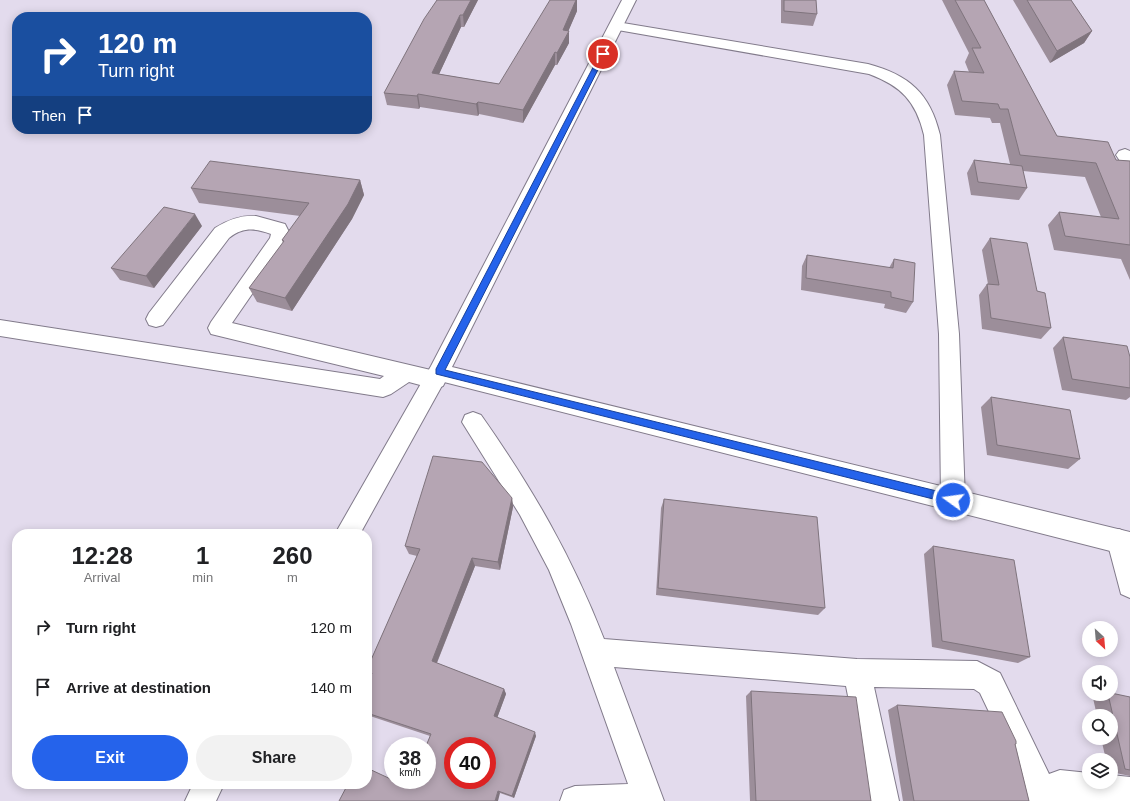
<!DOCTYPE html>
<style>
:root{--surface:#fff;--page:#f2f2f2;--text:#202124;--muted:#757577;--accent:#2563eb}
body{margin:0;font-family:Arial,sans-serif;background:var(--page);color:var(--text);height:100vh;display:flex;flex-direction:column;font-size:15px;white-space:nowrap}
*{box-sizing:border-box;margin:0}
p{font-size:13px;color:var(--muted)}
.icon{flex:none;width:22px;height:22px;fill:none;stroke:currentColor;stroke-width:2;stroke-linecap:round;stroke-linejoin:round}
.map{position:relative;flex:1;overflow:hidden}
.side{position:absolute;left:12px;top:529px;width:360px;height:260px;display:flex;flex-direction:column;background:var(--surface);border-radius:16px;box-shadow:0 2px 10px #0003}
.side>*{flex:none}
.top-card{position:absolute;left:12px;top:12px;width:360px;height:122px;border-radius:16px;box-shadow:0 2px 10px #0003;background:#1a4fa0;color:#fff;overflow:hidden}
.needle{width:26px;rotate:154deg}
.fabs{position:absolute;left:1082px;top:621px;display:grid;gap:8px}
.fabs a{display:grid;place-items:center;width:36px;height:36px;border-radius:50%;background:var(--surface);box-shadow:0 2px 10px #0003;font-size:20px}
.speed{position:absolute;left:384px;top:737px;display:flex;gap:8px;font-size:20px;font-weight:700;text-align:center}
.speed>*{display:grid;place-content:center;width:52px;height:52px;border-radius:50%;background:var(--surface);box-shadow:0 2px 10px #0003;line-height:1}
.speed small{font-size:10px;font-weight:400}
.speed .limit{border:6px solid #d22;background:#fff;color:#111}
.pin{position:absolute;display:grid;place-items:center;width:34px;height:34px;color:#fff;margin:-17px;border:2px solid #fff;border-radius:50%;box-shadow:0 1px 4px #0007}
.me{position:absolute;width:44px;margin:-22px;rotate:284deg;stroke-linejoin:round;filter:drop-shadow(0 0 3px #0008)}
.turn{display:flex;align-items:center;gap:14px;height:84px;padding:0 20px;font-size:18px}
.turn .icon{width:52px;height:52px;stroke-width:2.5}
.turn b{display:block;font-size:28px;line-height:34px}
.then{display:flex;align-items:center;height:38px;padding:0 20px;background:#0003;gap:8px;font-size:15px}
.eta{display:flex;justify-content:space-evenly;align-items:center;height:68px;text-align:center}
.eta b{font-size:24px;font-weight:700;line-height:28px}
.action{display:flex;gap:8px;margin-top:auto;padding:8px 20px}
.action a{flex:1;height:46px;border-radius:24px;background:var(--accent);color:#fff;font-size:16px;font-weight:700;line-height:46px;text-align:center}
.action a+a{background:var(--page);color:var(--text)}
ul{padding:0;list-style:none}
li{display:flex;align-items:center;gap:12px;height:60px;padding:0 20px}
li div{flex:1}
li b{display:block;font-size:15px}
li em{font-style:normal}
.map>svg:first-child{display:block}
</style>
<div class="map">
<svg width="1130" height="801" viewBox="0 0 1130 801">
<rect width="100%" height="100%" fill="#e3dbed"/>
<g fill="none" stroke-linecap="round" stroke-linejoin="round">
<g stroke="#827b8b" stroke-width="2">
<path id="street" d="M617 22 868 64C909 75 930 93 940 135L959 334 965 500 961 508 953 511 945 508 941 500 939 334 924 135C916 101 901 86 869 74L612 29 610 26 612 23Z
M1125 149 1130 151V169L1124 167 1116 155 1119 151Z
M256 216 285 224 290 234 286 245 232 323 435 371 443 374 446 380 443 386 435 389 409 382 391 394 383 397 0 336V320L380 379 384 376 211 334 208 328 211 322 270 238 271 234C255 228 243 227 229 238L163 325 156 327 149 325 146 319 149 313 215 228C228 220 241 215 256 216Z
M473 412 481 415C533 489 571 555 604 639L857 659 977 661 1000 673 1049 774 1060 770 1089 773V782H1111V775L1130 777V801H1027V792L980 693 974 689 874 687 899 801H869L846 686 614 667 664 801H560L564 790 575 786 628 784 571 624 549 570 520 515 462 422 465 415Z
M1119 529 1128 533 1130 538V598L1121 594 1107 541 1110 533Z"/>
</g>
<g stroke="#827b8b" stroke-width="2">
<path id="secondary" d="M622 0H636L452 367 1130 532V556L444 382 360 534H335L431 366Z
M193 784H224L216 801H185Z"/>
</g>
<use href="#street" fill="#fff" fill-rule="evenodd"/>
<use href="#secondary" fill="#fff" fill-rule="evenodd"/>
</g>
<path fill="#9c8e9a" d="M437 0H478L464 27H461L439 74 499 84 577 0V11L568 31 569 43 557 65H555L523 123 479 114 478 116 420 107 419 109 387 105 384 93Z
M781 0H816L817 14 813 26 781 23Z
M942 0H984L1057 136 1116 160 1130 161V280L1121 259 1054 250 1048 225 1059 212 1101 217 1085 177 1023 171 1027 188 1019 200 971 195 967 173 974 160 1010 164 1000 123H992L990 118 955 115 947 85 954 71 969 72 965 62 969 53Z
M1013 0H1071L1092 31 1084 43 1050 63Z
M360 180 364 195 352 219 292 311 257 302 249 288 283 243 282 240 300 216 199 203 191 188Z
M202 226 154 288 120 280 111 268Z
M990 238 1037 291 1051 328 1041 339 982 329 979 295 987 284H988L982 250Z
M807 255 889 268 894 259 913 302 906 313 884 308 885 304 801 290 802 266Z
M1063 337 1130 357V397L1126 400 1062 390 1053 348Z
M991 397 1080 459 1068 469 987 455 981 407Z
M512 498 513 507 500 570 475 566 437 663 504 689 506 694 497 718 536 736 514 798 500 793 410 788 430 736 367 715V685L371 676 367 672V669L417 556 409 554 405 546Z
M664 499 825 608 818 615 656 595 661 508Z
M933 546 1030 657 1018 663 932 647 924 554Z
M751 691 871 801H750L746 696Z
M1104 694H1111L1130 697V776L1111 772V760H1106L1101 738H1111V716H1097L1093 698Z
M897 705 1016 744H1015L1029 801H903L888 710Z"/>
<path fill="#7f747d" d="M471 0H478L464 27 463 15Z
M576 0H577V11L565 39 569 31V43L557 65V53L563 30Z
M460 15 461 27 434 85 432 73Z
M1092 31 1084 43 1050 63 1057 51Z
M555 52V65L523 123V110Z
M418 94 420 107 419 109 417 96Z
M478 102 479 114 478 116 476 104Z
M360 180 364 195 352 219 292 311 285 298Z
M195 214 202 226 154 288 146 276Z
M512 498 513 507 500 570 498 562Z
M472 558 475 566 435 667 432 661Z
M504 689 506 694 496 721 494 716Z
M535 732 536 736 514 798 512 796Z
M498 791 500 793 498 801H495Z"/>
<path fill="#b5a5b3" stroke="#7f747d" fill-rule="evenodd" d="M437 0H471L463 15H460L432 73 499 84 550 0H576L563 30 569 31 557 53 555 52 523 110 478 102 476 104 418 94 417 96 384 93 424 19Z
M784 0H816L817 14 784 11Z
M955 0H984L1057 136 1108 142 1116 160 1130 161V245L1065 236 1059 212 1119 219 1096 163 1020 155 1008 109H1000L998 104 962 101 954 71 984 73 972 48H981Z
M1027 0H1071L1092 31 1057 51Z
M974 160 1022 166 1027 188 978 182Z
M210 161 360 180 348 204 285 298 249 288 284 241 282 240 309 203 191 188Z
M164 207 195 214 146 276 111 268Z
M990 238 1027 243 1037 291 1045 293 1051 328 991 318 987 284 999 285Z
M807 255 893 268 894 259 915 263 913 302 891 297V292L806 278Z
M1063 337 1127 346 1130 357V388L1072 379Z
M991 397 1070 410 1080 459 997 445Z
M433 456 482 462 512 498 498 562 472 558 432 661 504 689 494 716 535 732 512 796 498 791 495 801H339L348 784H367V768L410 788 413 780H427V746H426L431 734 367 713V685L372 673 367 671V669L420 549 405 546ZM453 746H487V780H453Z
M664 499 817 517 825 608 658 588Z
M933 546 1014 560 1030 657 942 641Z
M751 691 856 697 871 801H756Z
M1111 693 1130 697V770L1125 769 1108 694H1111Z
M897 705 1002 712 1016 741V744H1015L1029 801H914Z"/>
<path fill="#2563eb" stroke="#184099" d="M601 52 606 54 445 370 953 495 958 500 956 503 953 504 436 374V369Z"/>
</svg>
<div class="fabs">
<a><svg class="needle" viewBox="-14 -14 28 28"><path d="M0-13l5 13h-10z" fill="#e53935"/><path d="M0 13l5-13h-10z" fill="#757577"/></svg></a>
<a><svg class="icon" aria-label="sound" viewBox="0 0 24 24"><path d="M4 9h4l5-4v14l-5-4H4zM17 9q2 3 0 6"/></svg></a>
<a><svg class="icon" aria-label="search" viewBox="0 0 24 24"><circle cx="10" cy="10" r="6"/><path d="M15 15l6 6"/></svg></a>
<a><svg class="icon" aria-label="layers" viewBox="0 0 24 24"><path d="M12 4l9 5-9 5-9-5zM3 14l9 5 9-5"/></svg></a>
</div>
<div class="speed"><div>38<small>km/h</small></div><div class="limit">40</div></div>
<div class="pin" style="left:603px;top:54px;background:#d93025"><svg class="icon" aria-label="arrive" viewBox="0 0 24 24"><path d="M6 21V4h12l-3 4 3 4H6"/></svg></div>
<svg class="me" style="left:953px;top:500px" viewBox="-20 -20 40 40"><circle r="17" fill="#2563eb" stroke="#fff" stroke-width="3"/><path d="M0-11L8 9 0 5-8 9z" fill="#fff"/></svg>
<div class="top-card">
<div class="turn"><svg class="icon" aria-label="right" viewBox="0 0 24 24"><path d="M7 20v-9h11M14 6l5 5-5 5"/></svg><div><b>120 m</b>Turn right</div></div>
<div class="then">Then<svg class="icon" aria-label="arrive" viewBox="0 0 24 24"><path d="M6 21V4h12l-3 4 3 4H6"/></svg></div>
</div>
<section class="side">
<div class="eta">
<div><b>12:28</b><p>Arrival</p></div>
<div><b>1</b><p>min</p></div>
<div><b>260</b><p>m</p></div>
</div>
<ul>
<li><svg class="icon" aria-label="right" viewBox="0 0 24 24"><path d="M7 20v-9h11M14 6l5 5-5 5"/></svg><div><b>Turn right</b></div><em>120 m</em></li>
<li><svg class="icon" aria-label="arrive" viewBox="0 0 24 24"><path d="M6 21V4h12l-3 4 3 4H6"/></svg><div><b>Arrive at destination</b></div><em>140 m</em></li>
</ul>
<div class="action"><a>Exit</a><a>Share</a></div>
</section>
</div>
